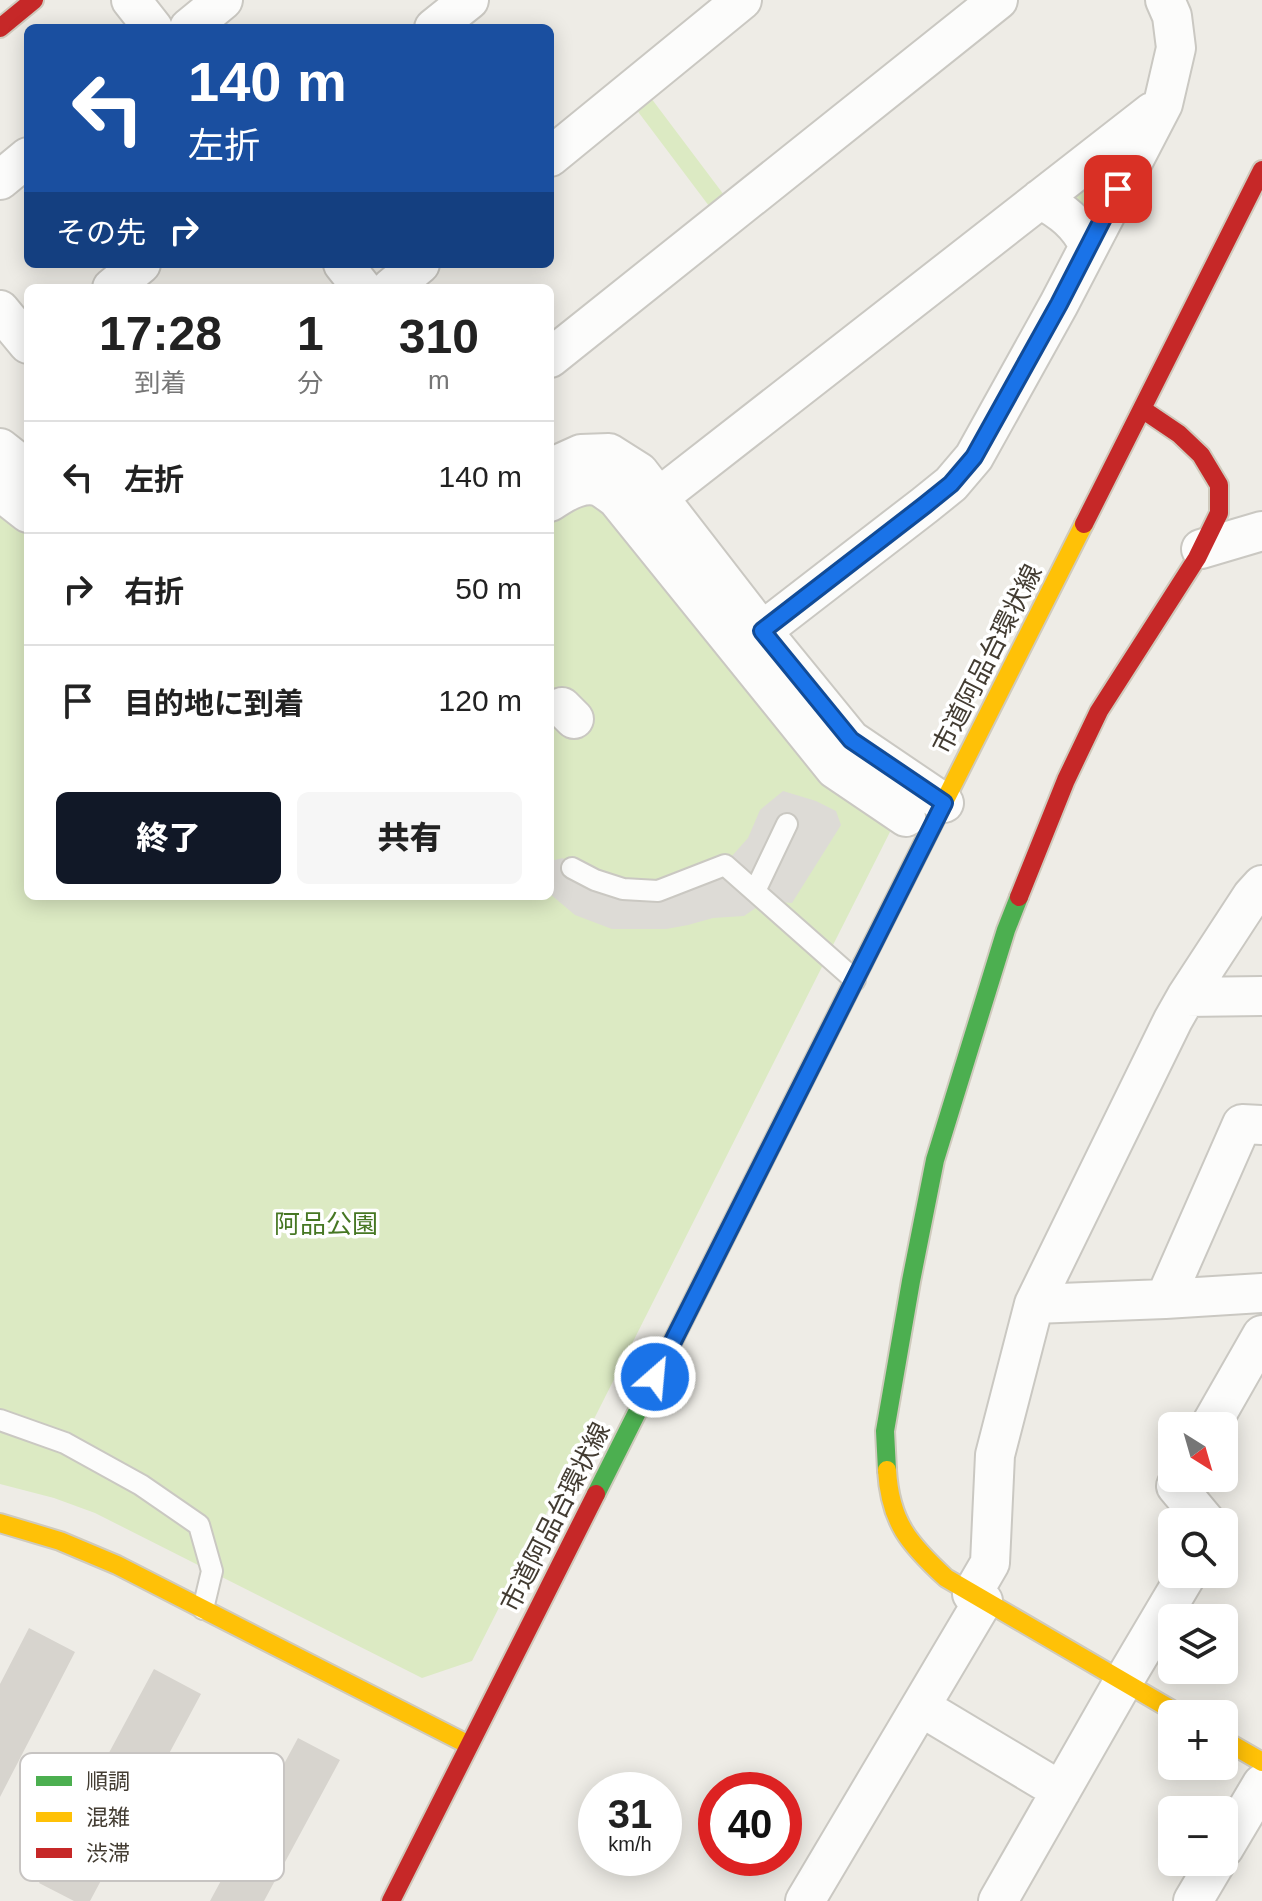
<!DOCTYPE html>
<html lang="ja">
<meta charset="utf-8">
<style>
:root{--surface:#fff;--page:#f6f6f6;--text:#222;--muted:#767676;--line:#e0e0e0;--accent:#111827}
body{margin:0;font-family:Helvetica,"Noto Sans JP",sans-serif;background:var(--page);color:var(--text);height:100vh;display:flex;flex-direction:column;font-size:30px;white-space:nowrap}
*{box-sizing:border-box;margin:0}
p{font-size:26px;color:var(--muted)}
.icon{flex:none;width:44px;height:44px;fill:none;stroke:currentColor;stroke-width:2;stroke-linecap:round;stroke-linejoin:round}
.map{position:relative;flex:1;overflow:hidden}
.side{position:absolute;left:24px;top:284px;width:530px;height:616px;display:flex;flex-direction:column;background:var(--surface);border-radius:12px;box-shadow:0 4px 20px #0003}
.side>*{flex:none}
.guide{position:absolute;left:24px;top:24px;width:530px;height:244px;border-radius:12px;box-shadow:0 4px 20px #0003;background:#1a4fa0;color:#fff;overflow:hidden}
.needle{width:52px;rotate:143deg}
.tools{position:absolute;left:1158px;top:1412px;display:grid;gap:16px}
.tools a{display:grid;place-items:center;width:80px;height:80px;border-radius:12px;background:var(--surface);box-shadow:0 4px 20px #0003;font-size:40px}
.speed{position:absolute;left:578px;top:1772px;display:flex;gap:16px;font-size:40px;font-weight:700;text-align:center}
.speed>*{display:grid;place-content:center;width:104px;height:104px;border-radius:50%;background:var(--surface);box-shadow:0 4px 20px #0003;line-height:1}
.speed small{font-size:20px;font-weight:400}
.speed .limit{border:12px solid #d22;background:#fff;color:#111}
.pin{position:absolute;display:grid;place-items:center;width:68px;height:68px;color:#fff;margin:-34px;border-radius:16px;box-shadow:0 4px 12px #0006}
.me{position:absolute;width:88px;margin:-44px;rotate:27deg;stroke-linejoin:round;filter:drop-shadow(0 0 6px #0008)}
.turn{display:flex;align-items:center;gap:28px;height:168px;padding:0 32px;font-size:36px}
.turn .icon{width:104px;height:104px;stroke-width:2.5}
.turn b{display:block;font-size:56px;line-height:68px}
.then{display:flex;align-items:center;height:76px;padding:0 32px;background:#0003;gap:16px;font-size:30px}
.eta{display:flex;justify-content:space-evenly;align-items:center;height:136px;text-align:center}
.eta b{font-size:48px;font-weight:800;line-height:56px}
.action{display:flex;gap:16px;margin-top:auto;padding:16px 32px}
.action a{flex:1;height:92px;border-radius:12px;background:var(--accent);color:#fff;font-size:32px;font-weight:800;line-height:92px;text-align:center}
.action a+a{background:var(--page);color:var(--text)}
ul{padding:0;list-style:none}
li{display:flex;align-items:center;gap:24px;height:112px;padding:0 32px;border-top:2px solid var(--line)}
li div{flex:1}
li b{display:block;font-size:30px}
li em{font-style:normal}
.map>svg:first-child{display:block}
</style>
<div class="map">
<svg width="1262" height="1901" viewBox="0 0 1262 1901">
<rect width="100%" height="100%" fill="#eeece6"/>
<path fill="#dceac3" d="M651 98 724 195 709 206 636 109Z
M1116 160 1088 214 1070 196Z
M580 502 612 506 894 824 472 1661 422 1678 95 1513 54 1498 0 1484V509L28 531V896H550V519Z"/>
<path fill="#dddbd6" d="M783 791 816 801 836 811 841 825 792 903 766 901 744 916 713 918 688 925 666 929H612L575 915 550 894V861L563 858 572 868 623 889 724 865 748 838 760 810Z"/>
<path fill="#d7d4ce" d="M29 1628 75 1652 0 1797V1684Z
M154 1669 201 1694 90 1901H74L39 1883Z
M298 1738 340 1760 264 1901H210Z"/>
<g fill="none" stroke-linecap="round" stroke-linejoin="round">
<g stroke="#cac8c2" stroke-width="24">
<path id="lane" d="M572 868 595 880 623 889 658 891 725 865 855 980
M755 891 787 824
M0 1420 65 1443 141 1485 199 1525 212 1571 203 1609"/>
</g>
<g stroke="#cac8c2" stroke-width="42">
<path id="street" d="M131 0 153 28
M189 28 223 0
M434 28 469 0
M550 157 742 0
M0 180 28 157
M1040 199C1062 211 1078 223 1089 246
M343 264 362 288
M112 288 141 264
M391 288 420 264
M0 310 28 344
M550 358 998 0
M0 448 28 470
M550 468 581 454 609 453 639 472 762 631 851 740 944 803
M0 491 28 513
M659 497 1152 112
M550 502C563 493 583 481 600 487 605 490 612 495 617 499L835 769 906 817
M1201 549 1262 531
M762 631 925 505 951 484 974 457 1059 304 1163 104 1176 48 1172 16 1165 0
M562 707 574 719
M1262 996 1186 997 1173 1020 1034 1304 1165 1299 1262 1293
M1186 997 1252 896 1262 885
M1165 1299 1242 1124 1262 1125
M1210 1426 1262 1335
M1180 1478 1176 1486 1206 1522
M972 1594 990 1563 995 1455 1034 1304
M921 1707 1061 1791
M1224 1848 1262 1784
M805 1901 983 1601
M998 1901 1123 1682 1187 1574
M1193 1901 1216 1862"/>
</g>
<g stroke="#cfcabd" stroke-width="22">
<path id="fast" d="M887 1470 885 1431 911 1281 935 1160 1006 930 1019 897
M596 1494 863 963"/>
</g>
<g stroke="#cfcabd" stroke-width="22">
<path id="slow" d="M863 963 1084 524
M887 1470C890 1522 909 1544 946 1578L1179 1714
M0 1523 60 1541 117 1565 469 1745
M1224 1740 1262 1762"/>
</g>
<g stroke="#cfcabd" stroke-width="22">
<path id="jam" d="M0 28 34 0
M1084 524 1262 170
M1019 897 1066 780 1099 711 1197 558 1219 513V485L1201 455 1179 434 1142 409
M391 1901 596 1494"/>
</g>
<use href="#lane" stroke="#fcfcfb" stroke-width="20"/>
<use href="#street" stroke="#fcfcfb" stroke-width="38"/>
<use href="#fast" stroke="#4caf50" stroke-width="18"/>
<use href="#slow" stroke="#ffc107" stroke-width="18"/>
<use href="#jam" stroke="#c62828" stroke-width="18"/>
</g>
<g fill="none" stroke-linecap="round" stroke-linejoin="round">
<g stroke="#114b97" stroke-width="20">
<path id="route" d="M655 1377 944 803 851 740 762 631 925 505 951 484 974 457 1059 304 1118 189"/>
</g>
<use href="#route" stroke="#1a73e8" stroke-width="14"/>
</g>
<g text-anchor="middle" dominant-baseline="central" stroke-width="7" stroke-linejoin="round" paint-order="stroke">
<g font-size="26" fill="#433c32" stroke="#fff">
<text transform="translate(987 659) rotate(-63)">市道阿品台環状線</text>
<text transform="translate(555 1517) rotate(-63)">市道阿品台環状線</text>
</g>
<g font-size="26" fill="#467723" stroke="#fff">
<text x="326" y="1224">阿品公園</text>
</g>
</g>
<rect x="20" y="1753" width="264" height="128" rx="12" fill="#fff" stroke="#c7c4c2" stroke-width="2"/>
<rect x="36" y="1776" width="36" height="10" fill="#4caf50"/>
<rect x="36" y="1812" width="36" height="10" fill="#ffc107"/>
<rect x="36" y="1848" width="36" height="10" fill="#c62828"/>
<g font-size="22" fill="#433c32">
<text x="86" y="1789">順調</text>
<text x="86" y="1825">混雑</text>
<text x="86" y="1861">渋滞</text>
</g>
</svg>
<div class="tools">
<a><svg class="needle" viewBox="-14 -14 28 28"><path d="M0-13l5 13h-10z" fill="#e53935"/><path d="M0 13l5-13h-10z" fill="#767676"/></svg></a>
<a><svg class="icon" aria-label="search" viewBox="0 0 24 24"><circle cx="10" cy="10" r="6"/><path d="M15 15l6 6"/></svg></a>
<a><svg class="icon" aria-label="layers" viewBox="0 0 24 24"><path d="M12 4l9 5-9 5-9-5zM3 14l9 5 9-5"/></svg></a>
<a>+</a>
<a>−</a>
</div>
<div class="speed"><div>31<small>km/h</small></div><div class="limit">40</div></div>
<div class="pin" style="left:1118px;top:189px;background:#d93025"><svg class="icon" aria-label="arrive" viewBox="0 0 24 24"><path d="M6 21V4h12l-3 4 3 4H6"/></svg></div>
<svg class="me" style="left:655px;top:1377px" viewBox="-20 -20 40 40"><circle r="17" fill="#1a73e8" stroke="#fff" stroke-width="3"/><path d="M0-11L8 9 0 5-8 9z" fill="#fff"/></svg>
<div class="guide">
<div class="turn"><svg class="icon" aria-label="left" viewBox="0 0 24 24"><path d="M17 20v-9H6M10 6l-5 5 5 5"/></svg><div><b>140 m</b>左折</div></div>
<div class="then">その先<svg class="icon" aria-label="right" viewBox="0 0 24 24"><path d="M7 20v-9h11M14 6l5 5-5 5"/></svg></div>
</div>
<section class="side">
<div class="eta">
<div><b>17:28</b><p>到着</p></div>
<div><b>1</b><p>分</p></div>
<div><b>310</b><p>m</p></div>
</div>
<ul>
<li><svg class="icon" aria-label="left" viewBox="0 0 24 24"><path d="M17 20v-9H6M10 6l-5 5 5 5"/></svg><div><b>左折</b></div><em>140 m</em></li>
<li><svg class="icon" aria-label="right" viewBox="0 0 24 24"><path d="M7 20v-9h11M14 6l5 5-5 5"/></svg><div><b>右折</b></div><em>50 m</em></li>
<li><svg class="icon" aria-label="arrive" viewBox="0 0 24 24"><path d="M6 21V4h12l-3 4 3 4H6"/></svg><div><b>目的地に到着</b></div><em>120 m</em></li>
</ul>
<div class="action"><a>終了</a><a>共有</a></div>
</section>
</div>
